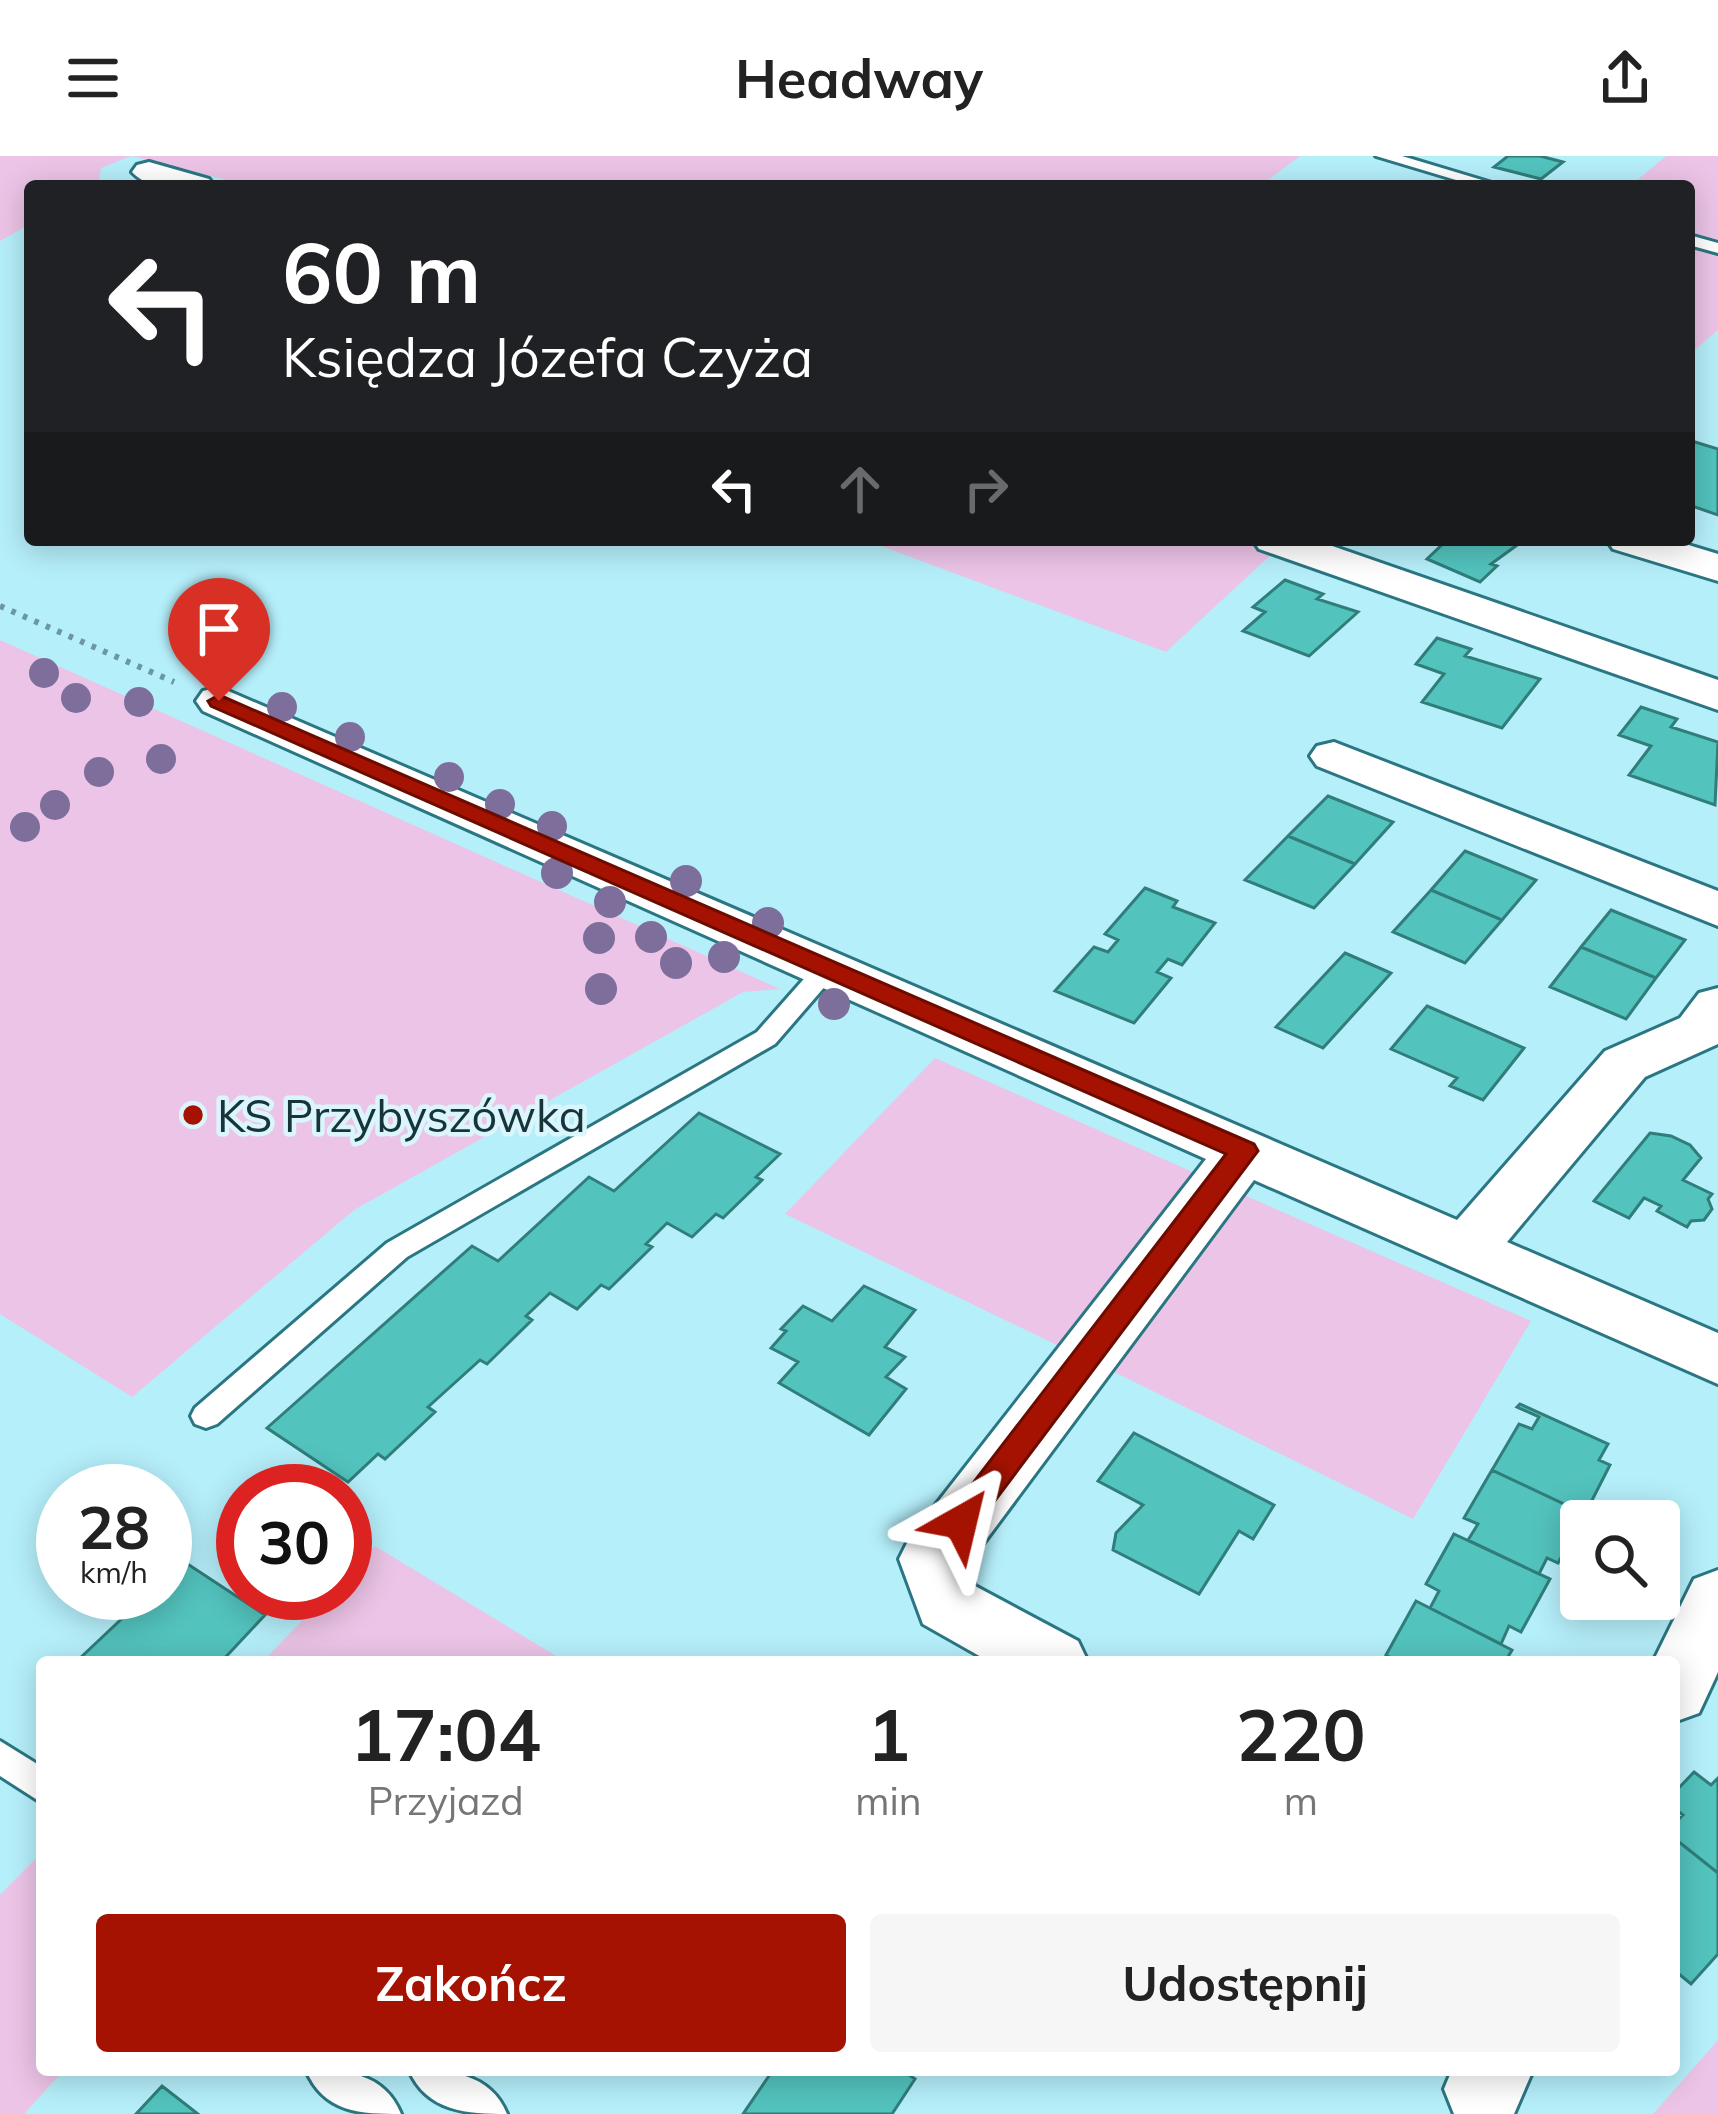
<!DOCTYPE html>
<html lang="pl">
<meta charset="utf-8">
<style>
:root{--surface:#fff;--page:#f6f6f6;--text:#222;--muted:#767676;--accent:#a51201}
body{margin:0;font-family:Mulish,sans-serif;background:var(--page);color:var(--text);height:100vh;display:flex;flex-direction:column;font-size:45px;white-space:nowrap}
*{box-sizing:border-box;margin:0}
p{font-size:39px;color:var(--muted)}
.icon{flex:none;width:66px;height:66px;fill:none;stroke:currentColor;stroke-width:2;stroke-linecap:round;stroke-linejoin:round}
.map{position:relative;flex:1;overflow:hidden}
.drawer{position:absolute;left:36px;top:1500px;width:1644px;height:420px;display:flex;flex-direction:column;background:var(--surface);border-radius:12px;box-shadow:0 6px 30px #0003}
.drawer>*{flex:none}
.top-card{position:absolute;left:24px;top:24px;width:1671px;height:366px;border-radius:12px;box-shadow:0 6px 30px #0003;background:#202124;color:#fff;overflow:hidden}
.fabs{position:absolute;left:1560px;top:1344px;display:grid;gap:24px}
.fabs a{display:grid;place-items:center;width:120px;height:120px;border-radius:12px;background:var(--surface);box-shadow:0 6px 30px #0003;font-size:60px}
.speed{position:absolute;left:36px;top:1308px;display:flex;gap:24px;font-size:60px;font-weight:700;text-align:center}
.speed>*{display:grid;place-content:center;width:156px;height:156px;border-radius:50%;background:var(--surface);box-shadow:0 6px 30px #0003;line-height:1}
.speed small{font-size:30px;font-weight:400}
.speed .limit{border:18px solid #d22;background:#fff;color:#111}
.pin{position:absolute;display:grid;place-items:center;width:102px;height:102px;color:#fff;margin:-123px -51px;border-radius:50% 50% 50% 0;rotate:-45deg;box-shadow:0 0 12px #0007}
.pin .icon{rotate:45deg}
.me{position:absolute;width:132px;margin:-66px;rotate:37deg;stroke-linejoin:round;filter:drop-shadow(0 0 9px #0008)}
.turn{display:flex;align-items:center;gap:42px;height:252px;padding:0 60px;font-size:54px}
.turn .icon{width:156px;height:156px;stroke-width:2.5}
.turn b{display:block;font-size:84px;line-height:102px}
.lanes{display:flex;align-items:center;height:114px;padding:0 60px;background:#0003;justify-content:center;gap:60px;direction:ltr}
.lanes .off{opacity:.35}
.eta{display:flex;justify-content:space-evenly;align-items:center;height:204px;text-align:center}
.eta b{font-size:72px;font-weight:700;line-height:84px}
.cta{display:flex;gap:24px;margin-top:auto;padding:24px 60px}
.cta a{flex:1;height:138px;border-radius:12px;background:var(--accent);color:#fff;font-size:48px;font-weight:700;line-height:138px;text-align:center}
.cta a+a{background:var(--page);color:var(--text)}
header{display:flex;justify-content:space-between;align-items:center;height:156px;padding:0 60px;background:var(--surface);font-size:54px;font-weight:700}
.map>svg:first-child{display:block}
</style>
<header><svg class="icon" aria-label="menu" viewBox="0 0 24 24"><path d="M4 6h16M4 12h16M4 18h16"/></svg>Headway<svg class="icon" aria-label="share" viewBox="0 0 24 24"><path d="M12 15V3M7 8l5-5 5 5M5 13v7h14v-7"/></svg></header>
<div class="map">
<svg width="1718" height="1958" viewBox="0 0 1718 1958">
<rect width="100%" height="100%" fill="#b5effa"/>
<path fill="#ecc4e7" d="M0 0H131L101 12 98 30H30V68L0 85Z
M132 0H1300L1260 30H251Z
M1666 0H1718V174L1689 199V30H1630Z
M865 384H1242L1274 396 1166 496Z
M0 484 780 833 743 836 354 1054 132 1241 0 1158Z
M935 902 1195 1017 1059 1190 785 1058Z
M1244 1039 1531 1165 1413 1363 1110 1214Z
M375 1390 566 1506H262L329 1437H345V1421Z
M42 1696V1914H64L24 1958H0V1739Z
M1718 1884V1958H1653Z"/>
<path fill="#53c3be" stroke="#307d79" stroke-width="3" d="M1508 0H1540L1563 6 1541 23 1494 11Z
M1695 286 1718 293V359L1689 349V292Z
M1447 384H1524L1491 408 1497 410 1480 426 1427 403Z
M1285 424 1323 438 1317 443 1358 456 1309 500 1243 475 1265 456 1253 451Z
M1437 482 1471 493 1465 500 1540 523 1502 572 1422 546 1444 518 1416 508Z
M1641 551 1677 563 1671 571 1718 586 1715 649 1629 619 1651 590 1619 579Z
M1328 640 1393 666 1355 708 1288 680Z
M1288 680 1355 708 1314 752 1245 724Z
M1465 695 1536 724 1502 764 1431 734Z
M1145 732 1177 745 1173 751 1215 767 1182 809 1168 803 1157 816 1171 822 1134 867 1055 835 1094 791 1108 796 1118 784 1105 778Z
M1431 734 1502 764 1465 807 1393 776Z
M1611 754 1685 784 1656 822 1581 791Z
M1581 791 1656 822 1626 863 1550 831Z
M1345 797 1391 817 1323 892 1276 871Z
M1427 850 1524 892 1483 944 1450 930 1457 922 1391 893Z
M699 957 780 998 756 1021 762 1024 723 1062 716 1058 692 1081 667 1067 646 1088 652 1091 609 1133 601 1129 577 1153 550 1137 526 1160 532 1164 487 1208 480 1204 428 1251 435 1256 385 1303 378 1298 348 1326 267 1272 472 1090 498 1105 589 1021 614 1035Z
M1650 977 1671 980 1690 989 1701 1002 1683 1024 1712 1038 1708 1043 1712 1053 1704 1064 1691 1065 1687 1071 1657 1055 1661 1050 1644 1042 1629 1062 1594 1045Z
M864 1130 915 1154 885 1191 905 1201 886 1221 906 1233 869 1279 779 1227 798 1206 771 1192 786 1175 781 1173 803 1150 832 1165Z
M1520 1248 1608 1288 1599 1304 1610 1309 1585 1358 1492 1314 1519 1268 1532 1273 1539 1261 1517 1251Z
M1134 1277 1274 1349 1253 1383 1239 1375 1199 1438 1113 1394 1116 1377 1143 1349 1098 1325Z
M1492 1314 1585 1358 1558 1407 1547 1402 1539 1418 1468 1384 1478 1368 1464 1362Z
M1454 1378 1550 1423 1521 1476 1509 1470 1501 1488 1430 1452 1439 1435 1426 1428Z
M183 1405 265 1459 221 1506 77 1505 149 1437H165V1422Z
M1416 1445 1512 1494 1505 1506H1398L1386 1499Z
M1694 1616 1711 1629 1718 1622V1717L1674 1682V1668L1683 1659 1674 1652V1637Z
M1674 1682 1718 1717V1798L1691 1828 1674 1814Z
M773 1914H902L915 1923 892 1958H743Z
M162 1930 198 1958H136Z"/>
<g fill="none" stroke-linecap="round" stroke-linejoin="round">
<g stroke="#2a7682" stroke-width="6">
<path id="lane" d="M1376 0H1402L1502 30H1476Z
M1689 79 1718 87V97L1689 89Z
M827 805 840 813 775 888 407 1101 217 1268 206 1272 195 1268 191 1260 195 1252 387 1087 757 876 818 807Z
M0 1585 42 1611V1647L0 1620Z
M306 1914C345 1914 384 1916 401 1958 361 1958 324 1957 306 1914Z
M409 1914C448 1914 490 1916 507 1958 468 1958 427 1956 409 1914Z"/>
</g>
<g stroke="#2a7682" stroke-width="6">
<path id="street" d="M149 6 209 23 214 30C188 30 151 37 132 16L137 9Z
M1253 384H1315L1718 524V554L1259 393Z
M1607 384H1672L1718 398V425L1613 393Z
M219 531 1457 1064 1605 895 1680 862 1699 837 1718 832V888L1645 921 1507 1086 1718 1177V1228L1254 1024 968 1408 975 1430 1078 1485 1088 1506H990L923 1468 899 1403 909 1383 1206 1003 203 555 196 545 203 535Z
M1334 586 1718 735V770L1317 610 1310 600 1317 590Z
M1718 1414V1516L1699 1557 1674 1566V1506H1653L1694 1423Z
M1452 1914H1533L1514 1958H1454L1444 1933Z"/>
</g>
<path stroke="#6a97a0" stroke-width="6" stroke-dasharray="4.5 8" stroke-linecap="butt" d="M0 450 174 526"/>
<use href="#lane" fill="#fff" fill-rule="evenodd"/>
<use href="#street" fill="#fff" fill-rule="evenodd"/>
</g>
<g fill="#7e6e9b">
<circle cx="44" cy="517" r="15"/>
<circle cx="76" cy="542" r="15"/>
<circle cx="139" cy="546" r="15"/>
<circle cx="282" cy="551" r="15"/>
<circle cx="350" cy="581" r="15"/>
<circle cx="161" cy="603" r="15"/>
<circle cx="99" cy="616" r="15"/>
<circle cx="449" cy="621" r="15"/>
<circle cx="500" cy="648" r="15"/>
<circle cx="55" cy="649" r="15"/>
<circle cx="552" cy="670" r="15"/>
<circle cx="25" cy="671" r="15"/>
<circle cx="557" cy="717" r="16"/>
<circle cx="686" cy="725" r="16"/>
<circle cx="610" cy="746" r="16"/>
<circle cx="768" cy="767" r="16"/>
<circle cx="651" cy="781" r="16"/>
<circle cx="599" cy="782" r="16"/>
<circle cx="724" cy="801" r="16"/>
<circle cx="676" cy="807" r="16"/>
<circle cx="601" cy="833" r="16"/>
<circle cx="834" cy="848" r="16"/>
</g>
<path fill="#a51201" stroke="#6b0c01" stroke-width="3" d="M219 539 1254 988 1258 995 972 1375 961 1379 950 1375 945 1366 950 1357 1226 998 211 550 208 545Z"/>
<circle fill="#a51201" stroke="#daf6fc" stroke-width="4.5" cx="193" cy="959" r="12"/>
<g text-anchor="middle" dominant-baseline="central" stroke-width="9" stroke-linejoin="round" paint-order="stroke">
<g font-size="45" fill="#16343a" stroke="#daf6fc" text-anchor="start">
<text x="217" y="959">KS Przybyszówka</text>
</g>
</g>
</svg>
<div class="fabs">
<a><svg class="icon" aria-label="search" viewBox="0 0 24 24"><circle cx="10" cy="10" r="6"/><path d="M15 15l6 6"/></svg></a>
</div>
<div class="speed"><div>28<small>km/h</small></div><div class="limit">30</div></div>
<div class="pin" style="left:219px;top:545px;background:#d93025"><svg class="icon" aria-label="arrive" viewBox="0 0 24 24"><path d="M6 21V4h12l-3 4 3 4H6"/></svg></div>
<svg class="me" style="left:961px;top:1366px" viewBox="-20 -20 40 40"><path d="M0-17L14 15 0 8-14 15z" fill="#a51201" stroke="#fff" stroke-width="4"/></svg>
<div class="top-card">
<div class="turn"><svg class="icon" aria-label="left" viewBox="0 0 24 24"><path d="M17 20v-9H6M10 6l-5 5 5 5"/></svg><div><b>60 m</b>Księdza Józefa Czyża</div></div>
<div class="lanes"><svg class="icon" aria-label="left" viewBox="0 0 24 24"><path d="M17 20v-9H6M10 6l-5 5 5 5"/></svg><svg class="icon off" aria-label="ahead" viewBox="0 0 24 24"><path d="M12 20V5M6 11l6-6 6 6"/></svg><svg class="icon off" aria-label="right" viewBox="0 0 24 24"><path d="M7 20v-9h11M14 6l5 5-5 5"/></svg></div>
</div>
<section class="drawer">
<div class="eta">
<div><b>17:04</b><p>Przyjazd</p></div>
<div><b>1</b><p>min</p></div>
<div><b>220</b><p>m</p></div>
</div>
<div class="cta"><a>Zakończ</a><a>Udostępnij</a></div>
</section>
</div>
